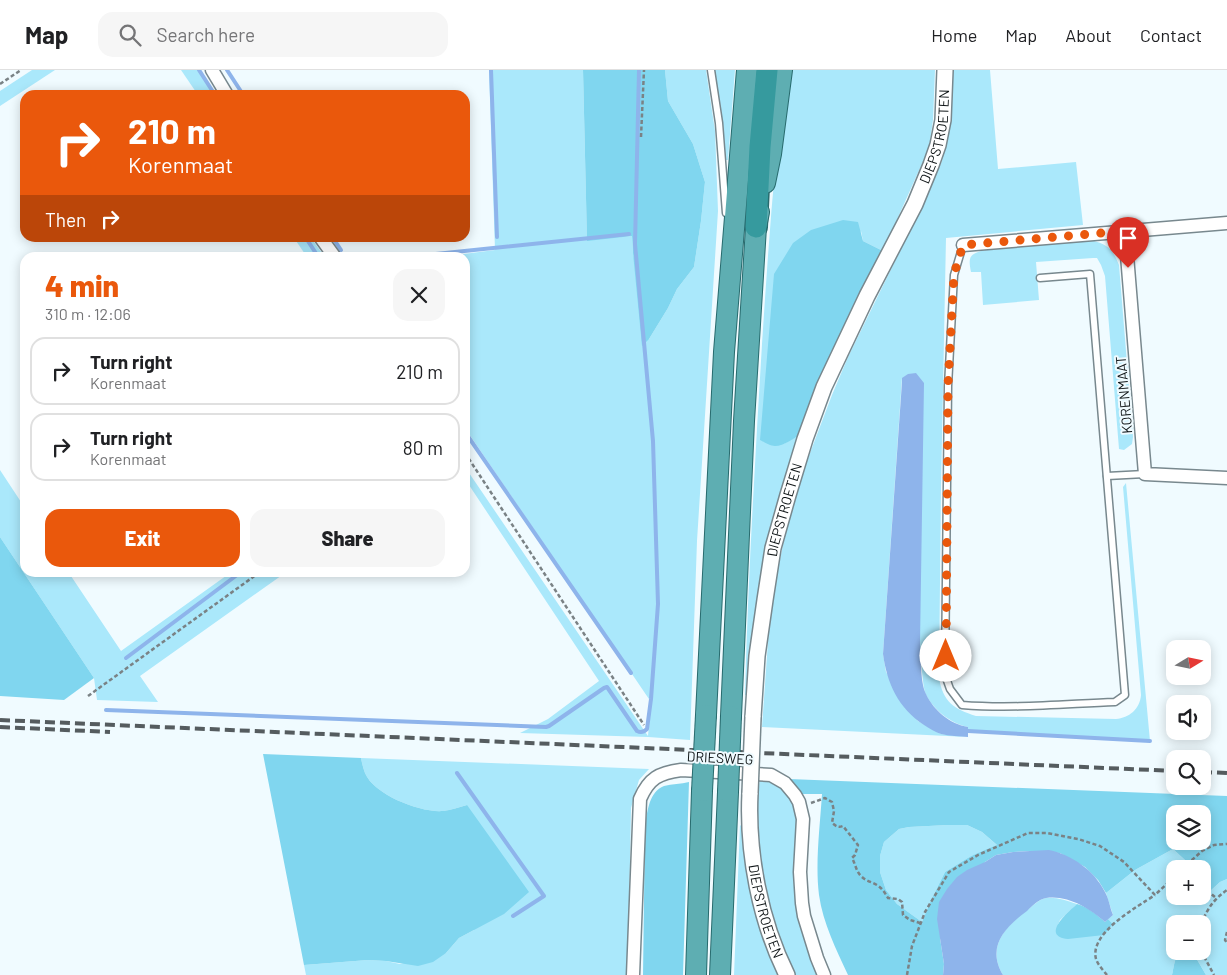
<!DOCTYPE html>
<html lang="en">
<head>
<meta charset="utf-8">
<style>
	body { margin:0; font-family:Barlow,sans-serif; background:#f6f6f6; color:#202124; height:100vh; display:flex; flex-direction:column; font-size:19px; white-space:nowrap }
	* { box-sizing:border-box; margin:0 }
	p { font-size:16px; color:#757577 }
	.icon { flex:none; width:28px; height:28px; fill:none; stroke:currentColor; stroke-width:2; stroke-linecap:round; stroke-linejoin:round }
	.map { position:relative; flex:1; overflow:hidden }
	.panel { position:absolute; left:20px; top:182px; width:450px; height:325px; display:flex; flex-direction:column; background:#fff; border-radius:15px; box-shadow:0 2px 12px #0003 }
	.panel>* { flex:none }
	.hud { position:absolute; left:20px; top:20px; width:450px; height:152px; border-radius:15px; box-shadow:0 2px 12px #0003; background:#ea580c; color:#fff; overflow:hidden }
	.needle { width:32px; rotate:80deg }
	.controls { position:absolute; left:1166px; top:570px; display:grid; gap:10px }
	.controls a { display:grid; place-items:center; width:45px; height:45px; border-radius:10px; background:#fff; box-shadow:0 2px 12px #0003; font-size:25px }
	.pin { position:absolute; display:grid; place-items:center; width:42px; height:42px; color:#fff; margin:-51px -21px; border-radius:50% 50% 50% 0; rotate:-45deg; box-shadow:0 0 5px #0007 }
	.pin .icon { rotate:45deg }
	.me { position:absolute; width:55px; margin:-28px; rotate:0deg; stroke-linejoin:round; filter:drop-shadow(0 0 4px #0008) }
	.turn { display:flex; align-items:center; gap:18px; height:105px; padding:0 25px; font-size:22px }
	.turn .icon { width:65px; height:65px; stroke-width:2.5 }
	.turn b { display:block; font-size:35px; line-height:42px }
	.then { display:flex; align-items:center; height:48px; padding:0 25px; background:#0003; gap:10px; font-size:19px }
	.round { display:grid; place-items:center; flex:none; width:52px; height:52px; border-radius:15px; background:#f6f6f6 }
	.head { display:flex; align-items:center; justify-content:space-between; height:85px; padding:0 25px }
	h1 { font-size:30px; font-weight:800; line-height:38px; color:#ea580c }
	.primary-button { display:flex; gap:10px; margin-top:auto; padding:10px 25px }
	.primary-button a { flex:1; height:58px; border-radius:15px; background:#ea580c; color:#fff; font-size:20px; font-weight:800; line-height:58px; text-align:center }
	.primary-button a+a { background:#f6f6f6; color:#202124 }
	ul { padding:0; list-style:none }
	li { display:flex; align-items:center; gap:15px; height:68px; margin:0 10px 8px; padding:0 15px; border:2px solid #e0e0e0; border-radius:15px }
	li div { flex:1 }
	li b { display:block; font-size:19px }
	li em { font-style:normal }
	header { display:flex; align-items:center; gap:30px; box-sizing:border-box; height:70px; padding:0 25px; background:#fff; border-bottom:1px solid #e0e0e0 }
	header strong { font-size:24px }
	nav { display:flex; gap:28px; margin-inline-start:auto; font-size:18px }
	.search { width:350px; height:45px; background:#f6f6f6; display:flex; align-items:center; gap:12px; box-sizing:border-box; padding:0 18px; border-radius:15px; color:#757577; font-size:19px }
	.map>svg:first-child { display:block }
	.green { fill:#aae8fb }
	.forest { fill:#80d6ef; fill-rule:evenodd }
	.water { fill:#8eb4eb }
	.lines { fill:none; stroke-linecap:round; stroke-linejoin:round }
	.stream { stroke:#8eb4eb; stroke-width:4 }
	.service-casing { stroke:#78888e; stroke-width:9 }
	.minor-casing { stroke:#78888e; stroke-width:15 }
	.tertiary-casing { stroke:#78888e; stroke-width:18 }
	.trunk-casing { stroke:#286b6e; stroke-width:22 }
	.motorway-casing { stroke:#286b6e; stroke-width:24 }
	.path { stroke:#7a8285; stroke-width:2.5; stroke-dasharray:4 2.5; stroke-linecap:butt }
	.service { stroke:#fff; stroke-width:6 }
	.minor { stroke:#fff; stroke-width:12 }
	.tertiary { stroke:#fff; stroke-width:15 }
	.trunk { stroke:#5eaeb2; stroke-width:20 }
	.motorway { stroke:#369a9e; stroke-width:21 }
	.rail { stroke:#555c5f; stroke-width:4; stroke-dasharray:10 5; stroke-linecap:butt }
	.tertiary-bridge-casing { stroke:#78888e; stroke-width:18; stroke-linecap:butt }
	.trunk-bridge-casing { stroke:#286b6e; stroke-width:22; stroke-linecap:butt }
	.tertiary-bridge { stroke:#fff; stroke-width:15 }
	.trunk-bridge { stroke:#5eaeb2; stroke-width:20 }
	.route { stroke:#ea580c; stroke-width:9; stroke-dasharray:0 16.2 }
	.labels { text-anchor:middle; stroke-width:4; stroke-linejoin:round; paint-order:stroke }
	.street-label { font-size:14px; fill:#0d1315; stroke:#f0fbff }
</style>
</head>
<body>
<header>
<strong>Map</strong>
<div class="search"><svg class="icon" aria-label="search" viewBox="0 0 24 24"><circle cx="10" cy="10" r="6"/><path d="M15 15l6 6"/></svg>Search here</div>
<nav><a>Home</a><a>Map</a><a>About</a><a>Contact</a></nav>
</header>
<div class="map">
<svg width="1227" height="905" viewBox="0 0 1227 905">
	<rect width="100%" height="100%" fill="#f0fbff"/>
	<g class="green">
		<polygon points="32,0 55,0 0,36 0,21"/>
		<polygon points="181,0 200,0 216,25 198,25"/>
		<polygon points="489,0 583,0 587,170 632,166 633,183 649,269 668,238 677,219 694,197 701,151 705,112 693,74 668,31 665,0 706,0 715,61 718,141 697,471 690,670 648,667 520,663 548,649 599,611 465,409 465,397 648,666 651,632 465,358 465,188 432,188 495,180"/>
		<polygon points="714,0 735,0 728,90 725,90 723,54"/>
		<path d="M786 0H935L933 50 929 78 883 181 863 171 861 161 783 374 802 364C791 394 778 424 772 455 760 511 753 568 748 625H745C748 508 755 391 762 274 768 183 774 91 786 0Z"/>
		<path d="M953 0H990L998 99 1076 92 1083 155 946 168 941 418 939 608C943 632 954 639 976 646L1116 649C1129 648 1140 639 1141 625L1123 417 1126 413 1150 671 968 661V657C951 654 931 638 925 622 923 616 923 608 922 602L902 308 883 584 886 602 918 651 941 664 968 667 762 657 769 557 773 521 789 448 802 404 832 325 848 287 923 134 942 91 951 48Z"/>
		<polygon points="294,168 311,168 325,187 307,187"/>
		<path d="M1091 170C1108 175 1112 178 1119 195L1133 367 1132 374 1124 380 1119 379 1105 206 1101 195 1097 188H1093L1036 192 1039 230 983 235 981 202H971C968 187 969 184 985 180Z"/>
		<polygon points="0,400 25,438 25,502 69,503 121,581 230,503 285,503 140,606 158,632 97,630 94,608 0,467"/>
		<path d="M361 688 649 699 639 710 631 738 628 905H306L304 895 368 890 386 891 400 894 446 883 459 868 474 860 467 735C459 737 451 740 443 741 421 743 374 725 365 703 363 698 362 693 361 688Z"/>
		<polygon points="760,708 778,713 795,734 798,751 794,809 818,905 795,905 778,867 773,851 759,780 757,760 757,732"/>
		<path d="M740 755 742 757C747 810 755 856 778 905H734Z"/>
		<polygon points="948,755 967,755 982,762 998,776 971,786 945,802 932,828 922,852 897,834 886,820 880,802 880,786 884,772 899,759 909,757"/>
		<path d="M1173 779 1185 790 1190 799H1175V826H1202L1203 816 1208 823 1220 812 1227 809V905H1206L1192 881H1202V854H1175V881H1181C1174 887 1174 897 1172 905H1003C986 877 1005 857 1027 840 1033 836 1039 829 1046 828 1057 827 1067 831 1077 834L1060 850 1058 855 1104 865 1113 854 1108 849 1113 845 1106 823 1135 800Z"/>
	</g>
	<g class="forest">
		<polygon points="583,0 665,0 668,31 693,74 705,112 701,151 694,197 677,219 668,238 649,269 642,276 633,183 632,166 587,171"/>
		<path d="M843 150 858 152 863 171 883 181 802 364C794 368 784 376 775 376 770 376 764 372 760 370L774 204 793 173 811 160Z"/>
		<polygon points="0,467 94,608 64,630 0,626"/>
		<path d="M263 684 361 688C362 693 363 698 365 703 374 725 421 743 443 741 451 740 459 737 467 735L529 822 504 844 459 868 446 883 433 892 418 896 386 891 368 890 304 895Z"/>
		<path d="M789 709 1227 726V809L1220 812 1208 823 1203 816 1202 799H1190L1185 790 1173 779 1135 800 1106 823 1098 810 1085 797 1060 783 1030 781 1013 782 996 785 985 792 940 868 944 894 943 905H848C836 879 823 853 819 825 815 793 820 756 822 724H800L793 712ZM1175 744H1202V771H1175ZM948 755H967L982 762 997 775 971 786 945 802 932 828 922 852 897 834 886 820 880 802V786L884 772 899 759 909 757Z"/>
		<path d="M689 712 683 905H643L645 754C648 740 649 722 664 716 672 714 681 714 689 712Z"/>
		<path d="M1077 834C1088 837 1096 844 1105 852L1108 849 1113 854 1104 865 1068 869C1040 866 1068 842 1077 834Z"/>
		<path d="M1181 881H1192L1206 905H1172C1174 897 1174 887 1181 881Z"/>
	</g>
	<g class="water">
		<path d="M916 303 924 313 920 574C921 588 920 612 926 624 934 641 950 654 968 657V667C959 666 949 666 941 664 935 662 929 658 924 655 898 638 887 613 883 584L902 312V308L908 304Z"/>
		<path d="M1049 780C1072 785 1094 800 1105 822 1109 829 1110 838 1113 845L1105 852C1089 838 1068 825 1046 828 1039 829 1032 836 1027 841 1005 857 986 877 1003 905H943L944 894 937 849 939 832 947 819 957 807 967 800 985 792 996 785 1013 782Z"/>
	</g>
	<g class="lines">
		<g class="stream">
			<polyline points="199,0 215,25"/>
			<polyline points="227,0 242,23"/>
			<polyline points="491,0 497,167"/>
			<polyline points="306,168 319,188"/>
			<polyline points="333,168 341,180"/>
			<polyline points="397,188 629,164"/>
			<polyline points="465,362 631,603"/>
			<polyline points="126,588 241,502"/>
			<path d="M106 640 546 657 549 656 604 618 607 617 637 661C641 663 644 662 647 659L651 629 658 534 653 371 635 174 639 0"/>
			<polyline points="968,661 1150,671"/>
			<polyline points="457,703 544,826 513,846"/>
		</g>
		<defs>
			<g id="service">
				<polyline points="711,0 719,53 726,143"/>
				<path d="M963 175 954 205 948 316 945 605 950 619 962 635C1012 639 1064 634 1115 632L1125 625 1090 204 1040 208"/>
				<polyline points="1107,406 1145,404"/>
			</g>
			<g id="minor">
				<polyline points="212,0 227,25"/>
				<polyline points="1125,161 1145,404 1227,408"/>
				<polyline points="321,168 334,186"/>
				<polyline points="963,175 1227,153"/>
				<path d="M633 905 640 729C649 708 659 703 681 700L771 705 785 713 795 725 799 732 803 749 800 802 802 833 804 846 817 888 824 905"/>
			</g>
			<g id="tertiary">
				<path id="s1" d="M753 647 757 586 765 530 773 478 788 425 805 369 824 317 867 226 915 134 931 95 938 75 943 50 945 0"/>
				<path id="s2" d="M750 723C747 783 760 851 787 905"/>
			</g>
			<g id="trunk">
				<polyline points="765,113 771,84 782,0"/>
				<polyline points="706,645 724,282 747,0"/>
				<polyline points="731,646 744,351 756,157 759,142"/>
				<polyline points="696,905 702,721"/>
				<polyline points="720,905 728,722"/>
			</g>
			<polyline id="motorway" points="756,157 760,77 767,0"/>
		</defs>
		<use href="#service" class="service-casing"/>
		<use href="#minor" class="minor-casing"/>
		<use href="#tertiary" class="tertiary-casing"/>
		<use href="#trunk" class="trunk-casing"/>
		<use href="#motorway" class="motorway-casing"/>
		<g class="path">
			<polyline points="0,14 21,0"/>
			<polyline points="641,67 644,0"/>
			<polyline points="465,383 644,655"/>
			<polyline points="88,626 260,502"/>
			<path d="M811 733 825 728 832 732 834 741 832 753C836 756 838 758 843 756L858 775 855 785 852 788C856 795 856 802 862 807 866 811 872 812 877 815 882 818 885 823 888 828L898 829 902 832 903 845 910 850 920 853"/>
			<polyline points="1182,799 1202,781 1214,775 1227,774"/>
			<polyline points="1202,816 1216,828"/>
			<path d="M1201 854C1208 838 1213 830 1227 820"/>
			<polyline points="1227,862 1225,870 1227,873"/>
			<polyline points="1201,881 1214,905"/>
			<polyline points="907,905 912,876 925,842 949,802 978,785 1028,763 1047,763 1078,769 1100,776 1124,792 1155,825 1175,806"/>
			<path d="M1107 905C1103 900 1098 895 1096 889 1089 863 1137 837 1155 825"/>
		</g>
		<use href="#service" class="service"/>
		<use href="#minor" class="minor"/>
		<use href="#tertiary" class="tertiary"/>
		<use href="#trunk" class="trunk"/>
		<use href="#motorway" class="motorway"/>
		<g class="rail">
			<polyline points="0,650 1175,701"/>
			<polyline points="0,657 110,662"/>
			<polyline points="1202,702 1227,703"/>
		</g>
		<defs>
			<polyline id="tertiary-bridge" points="750,723 753,647"/>
			<g id="trunk-bridge">
				<polyline points="702,721 706,645"/>
				<polyline points="728,722 731,646"/>
			</g>
		</defs>
		<use href="#tertiary-bridge" class="tertiary-bridge-casing"/>
		<use href="#trunk-bridge" class="trunk-bridge-casing"/>
		<use href="#tertiary-bridge" class="tertiary-bridge"/>
		<use href="#trunk-bridge" class="trunk-bridge"/>
	</g>
	<g class="lines">
		<polyline class="route" points="946,586 948,316 954,204 963,175 1125,161 1128,198"/>
	</g>
	<g class="labels">
		<g class="street-label">
			<text dy="5" stroke="none"><textPath href="#s1" startOffset="615">DIEPSTROETEN</textPath></text>
			<text transform="translate(1124 325) rotate(-95)" y="5">KORENMAAT</text>
			<text dy="5" stroke="none"><textPath href="#s1" startOffset="210">DIEPSTROETEN</textPath></text>
			<text transform="translate(720 688) rotate(3)" y="5">DRIESWEG</text>
			<text dy="5" stroke="none"><textPath href="#s2" startOffset="120">DIEPSTROETEN</textPath></text>
		</g>
	</g>
</svg>
<div class="controls">
<a><svg class="needle" viewBox="-14 -14 28 28"><path d="M0-13l5 13h-10z" fill="#e53935"/><path d="M0 13l5-13h-10z" fill="#757577"/></svg></a>
<a><svg class="icon" aria-label="sound" viewBox="0 0 24 24"><path d="M4 9h4l5-4v14l-5-4H4zM17 9q2 3 0 6"/></svg></a>
<a><svg class="icon" aria-label="search" viewBox="0 0 24 24"><circle cx="10" cy="10" r="6"/><path d="M15 15l6 6"/></svg></a>
<a><svg class="icon" aria-label="layers" viewBox="0 0 24 24"><path d="M12 4l9 5-9 5-9-5zM3 14l9 5 9-5"/></svg></a>
<a>+</a>
<a>−</a>
</div>
<div class="pin" style="left:1128px;top:198px;background:#d93025"><svg class="icon" aria-label="arrive" viewBox="0 0 24 24"><path d="M6 21V4h12l-3 4 3 4H6"/></svg></div>
<svg class="me" style="left:946px;top:586px" viewBox="-20 -20 40 40"><circle r="19" fill="#fff"/><path d="M0-13L10 11 0 6-10 11z" fill="#ea580c"/></svg>
<div class="hud">
<div class="turn"><svg class="icon" aria-label="right" viewBox="0 0 24 24"><path d="M7 20v-9h11M14 6l5 5-5 5"/></svg><div><b>210 m</b>Korenmaat</div></div>
<div class="then">Then<svg class="icon" aria-label="right" viewBox="0 0 24 24"><path d="M7 20v-9h11M14 6l5 5-5 5"/></svg></div>
</div>
<section class="panel">
<div class="head"><div><h1>4 min</h1><p>310 m · 12:06</p></div><a class="round"><svg class="icon" aria-label="close" viewBox="0 0 24 24"><path d="M6 6l12 12M18 6L6 18"/></svg></a></div>
<ul>
<li><svg class="icon" aria-label="right" viewBox="0 0 24 24"><path d="M7 20v-9h11M14 6l5 5-5 5"/></svg><div><b>Turn right</b><p>Korenmaat</p></div><em>210 m</em></li>
<li><svg class="icon" aria-label="right" viewBox="0 0 24 24"><path d="M7 20v-9h11M14 6l5 5-5 5"/></svg><div><b>Turn right</b><p>Korenmaat</p></div><em>80 m</em></li>
</ul>
<div class="primary-button"><a>Exit</a><a>Share</a></div>
</section>
</div>
</body>
</html>
